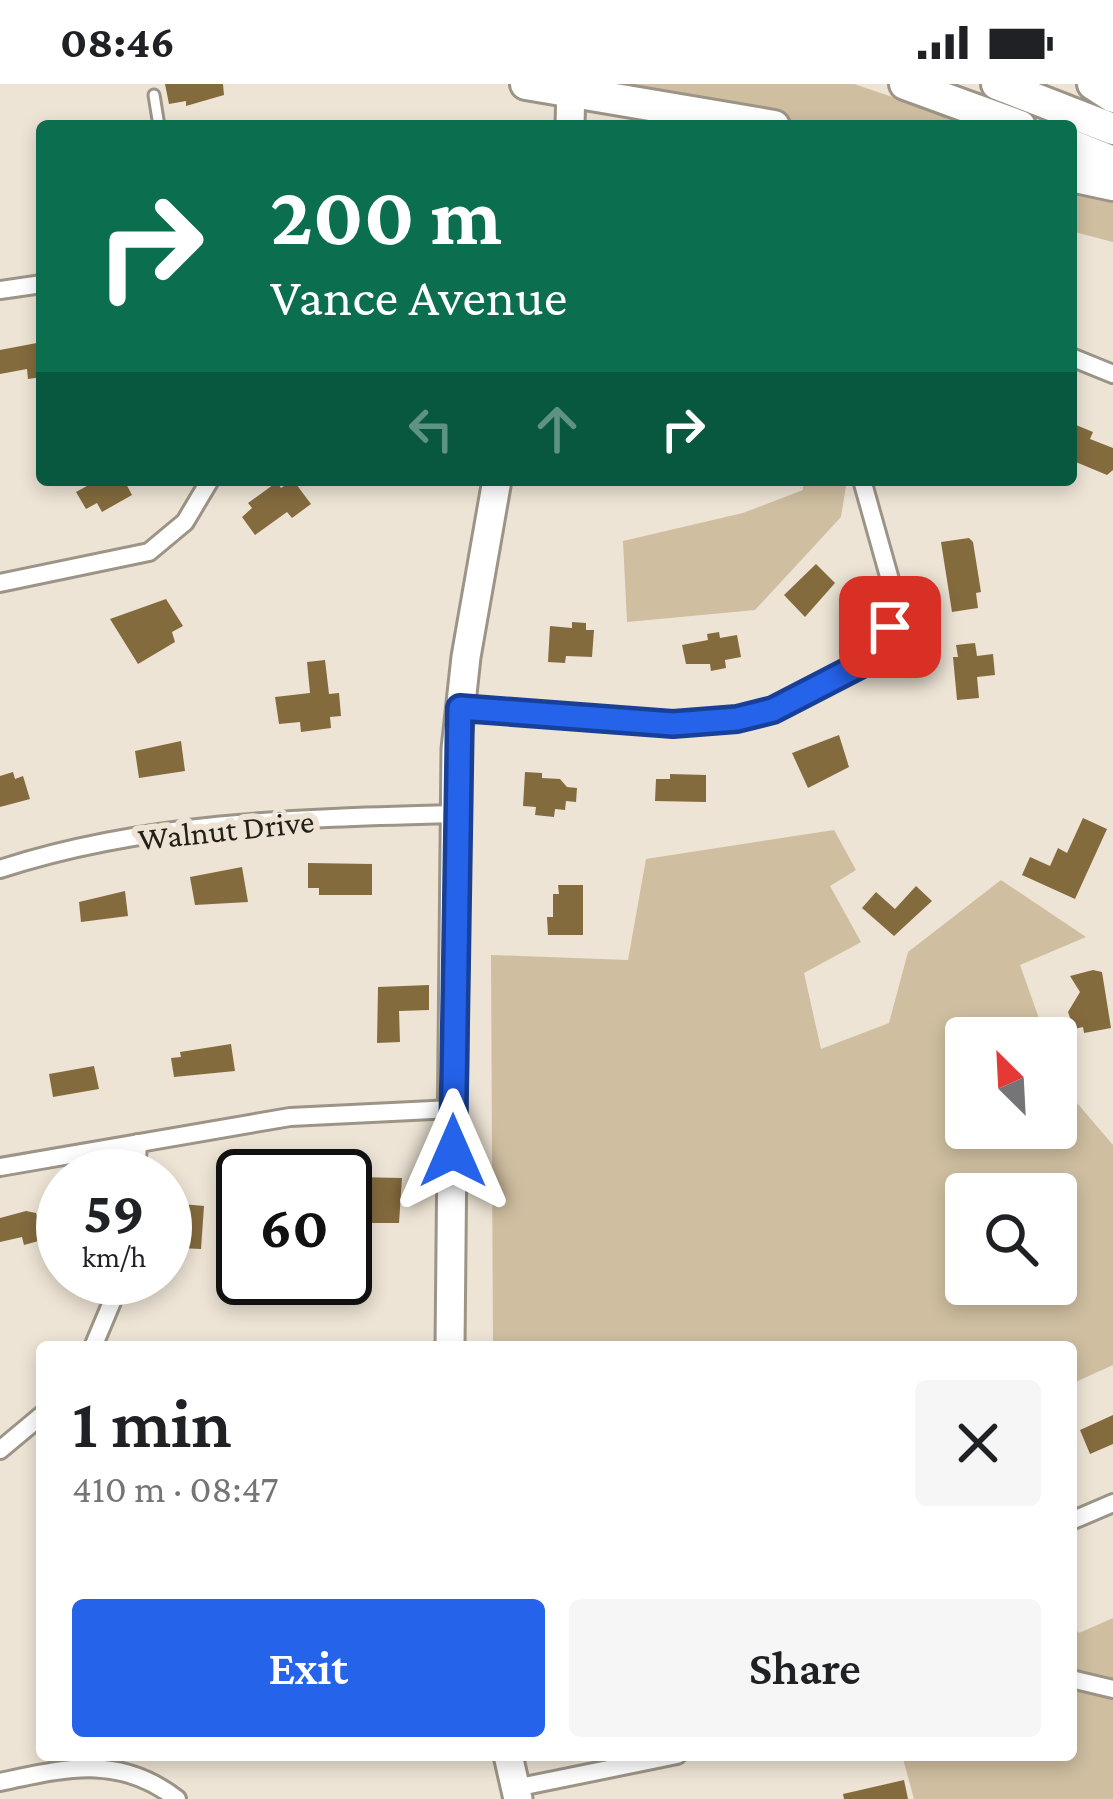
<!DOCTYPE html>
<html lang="en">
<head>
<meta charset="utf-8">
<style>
	body { margin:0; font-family:"Crimson Pro",serif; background:#f6f6f6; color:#202124; height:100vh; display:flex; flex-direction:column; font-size:45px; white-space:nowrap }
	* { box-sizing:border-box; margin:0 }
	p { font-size:39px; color:#757577 }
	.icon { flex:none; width:66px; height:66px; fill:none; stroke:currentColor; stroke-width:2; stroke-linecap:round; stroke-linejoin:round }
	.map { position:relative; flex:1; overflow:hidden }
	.drawer { position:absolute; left:36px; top:1257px; width:1041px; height:420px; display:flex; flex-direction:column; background:#fff; border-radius:12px; box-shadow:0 6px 18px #0003 }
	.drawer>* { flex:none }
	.guide { position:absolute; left:36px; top:36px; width:1041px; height:366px; border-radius:12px; box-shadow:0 6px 18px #0003; background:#0b6e4f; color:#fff; overflow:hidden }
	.needle { width:78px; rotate:336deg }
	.controls { position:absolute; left:945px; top:933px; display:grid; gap:24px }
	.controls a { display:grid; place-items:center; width:132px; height:132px; border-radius:12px; background:#fff; box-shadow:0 6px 18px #0003; font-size:60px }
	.speed { position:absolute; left:36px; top:1065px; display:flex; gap:24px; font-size:60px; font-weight:700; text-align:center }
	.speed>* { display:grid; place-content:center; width:156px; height:156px; border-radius:50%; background:#fff; box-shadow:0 6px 18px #0003; line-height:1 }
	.speed small { font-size:30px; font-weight:400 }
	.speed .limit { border:6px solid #111; border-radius:18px; background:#fff; color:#111 }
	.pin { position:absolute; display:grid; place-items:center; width:102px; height:102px; color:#fff; margin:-51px; border-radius:24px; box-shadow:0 6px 18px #0006 }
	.me { position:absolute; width:132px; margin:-66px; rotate:0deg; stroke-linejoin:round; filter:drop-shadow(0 0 9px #0008) }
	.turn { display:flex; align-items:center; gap:42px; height:252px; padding:0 36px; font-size:54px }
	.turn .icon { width:156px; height:156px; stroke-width:2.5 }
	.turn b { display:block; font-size:84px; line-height:102px }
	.lanes { display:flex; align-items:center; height:114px; padding:0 36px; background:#0003; justify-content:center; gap:60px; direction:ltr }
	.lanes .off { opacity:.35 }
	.round { display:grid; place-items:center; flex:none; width:126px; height:126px; border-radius:12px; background:#f6f6f6 }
	.summary { display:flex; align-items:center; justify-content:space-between; height:204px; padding:0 36px }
	h1 { font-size:72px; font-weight:600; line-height:90px }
	.action { display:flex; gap:24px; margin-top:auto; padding:24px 36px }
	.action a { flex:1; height:138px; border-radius:12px; background:#2563eb; color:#fff; font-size:48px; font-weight:600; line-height:138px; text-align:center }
	.action a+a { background:#f6f6f6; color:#202124 }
	.status { display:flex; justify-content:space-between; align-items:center; height:84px; padding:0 60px; background:#fff; direction:ltr }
	.status svg { height:33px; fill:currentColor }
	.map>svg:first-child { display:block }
	.green { fill:#cfbea0; fill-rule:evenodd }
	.building { fill:#846b3e }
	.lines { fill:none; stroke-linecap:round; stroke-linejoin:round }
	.lane-casing { stroke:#9c9486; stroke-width:15 }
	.street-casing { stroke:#9c9486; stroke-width:22 }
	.primary-casing { stroke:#9c9486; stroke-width:33 }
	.highway-casing { stroke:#9c9486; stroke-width:36 }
	.lane { stroke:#fff; stroke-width:9 }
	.street { stroke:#fff; stroke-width:16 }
	.primary { stroke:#fff; stroke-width:27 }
	.highway { stroke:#fff; stroke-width:30 }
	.route-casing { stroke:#184099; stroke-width:30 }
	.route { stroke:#2563eb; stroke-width:21 }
	.labels { text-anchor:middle; stroke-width:12; stroke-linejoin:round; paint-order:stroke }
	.street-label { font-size:33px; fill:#23201a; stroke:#ede4d5 }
</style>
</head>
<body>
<div class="status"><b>08:46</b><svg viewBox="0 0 49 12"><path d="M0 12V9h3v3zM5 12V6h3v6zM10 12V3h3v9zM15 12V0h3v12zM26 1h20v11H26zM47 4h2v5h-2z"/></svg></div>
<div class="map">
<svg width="1113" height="1715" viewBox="0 0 1113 1715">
	<rect width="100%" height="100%" fill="#ede4d5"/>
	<g class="green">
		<polygon points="609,0 854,0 978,42 811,42"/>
		<polygon points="1071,80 1113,98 1113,158 1071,147"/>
		<polygon points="803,396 847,396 841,433 755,526 627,538 623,457 743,429 803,406"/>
		<path d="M834 746 856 786 830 802 861 858 804 889 821 965 889 939 908 868 1001 796 1086 853 1020 881 1046 954H966V1044H1056V979L1071 1012 1113 1061V1281L1071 1300V1263H493L491 871 628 876 646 775ZM1056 1110V1200H966V1110Z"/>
		<polygon points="1113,1534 1113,1715 914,1715 902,1671 1071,1671 1071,1538 1079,1549"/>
	</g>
	<g class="building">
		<polygon points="165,0 223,0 224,11 186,22 186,17 169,20"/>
		<polygon points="42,258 42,293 28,295 27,285 0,290 0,266"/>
		<polygon points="1076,341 1093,348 1090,355 1113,364 1113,386 1107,391 1071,376"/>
		<polygon points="98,396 124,396 132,411 102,428 97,419 86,425 76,408"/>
		<polygon points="293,396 311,420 292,434 287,428 255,451 242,433 252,424 248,419 277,398 281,404"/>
		<polygon points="969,454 973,458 981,508 976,509 978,524 952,528 941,458"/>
		<polygon points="816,480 835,499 805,533 784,511"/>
		<polygon points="166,515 183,542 172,548 175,558 138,580 110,535"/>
		<polygon points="572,538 586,539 586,546 594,546 592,573 566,572 565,579 548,578 550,542 572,544"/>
		<polygon points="719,548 720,554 737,551 741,573 725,576 726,584 711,587 710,580 686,580 682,561 708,556 707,550"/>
		<polygon points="975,559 977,572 993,570 995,591 977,593 979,614 957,616 953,573 958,573 956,561"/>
		<polygon points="325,576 329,610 339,609 341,632 330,633 331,644 301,648 300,638 279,640 275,613 310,609 307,578"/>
		<polygon points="839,651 849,683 808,704 792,669"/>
		<polygon points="181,657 185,687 139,694 135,667"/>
		<polygon points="13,688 15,695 23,692 30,715 0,723 0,692"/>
		<polygon points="525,688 542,689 542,694 560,695 567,703 577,704 576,718 566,717 565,726 555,725 554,733 535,731 536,723 523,722"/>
		<polygon points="670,690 706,691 706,718 655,717 656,695 670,695"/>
		<polygon points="1083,734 1107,745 1075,815 1022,791 1030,773 1050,782 1058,764 1067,769"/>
		<polygon points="308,779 372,780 372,811 319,811 319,804 308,804"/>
		<polygon points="242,783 248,818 195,821 190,793"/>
		<polygon points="558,801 583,801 583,851 548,851 547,833 553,833 553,810 559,810"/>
		<polygon points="916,802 932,817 894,852 862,824 876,808 895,825"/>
		<polygon points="125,807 128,832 81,838 79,818"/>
		<polygon points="1093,886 1102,888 1111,944 1084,949 1083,943 1074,945 1068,928 1080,908 1070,892"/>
		<polygon points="429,901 429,926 399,927 400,958 377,959 378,903"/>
		<polygon points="231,960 235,987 174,993 171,974 181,973 180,968"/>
		<polygon points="94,982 99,1005 53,1013 49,990"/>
		<polygon points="357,1093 402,1094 399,1139 371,1139 371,1131 345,1132 345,1100 357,1100"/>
		<polygon points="182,1120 204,1122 201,1165 179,1164"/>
		<polygon points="26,1127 36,1129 42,1156 24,1161 22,1153 0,1158 0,1134"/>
		<polygon points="1113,1331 1113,1360 1090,1370 1080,1346"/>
		<polygon points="904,1696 908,1715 844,1715 843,1710"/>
	</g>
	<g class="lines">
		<defs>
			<polyline id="lane" points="154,11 159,42"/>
			<g id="street">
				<polyline points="0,206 42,200"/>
				<polyline points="1071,273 1113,290"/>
				<polyline points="0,499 149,468 185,438 210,396"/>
				<path d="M460 624C554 631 679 657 770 627 790 620 809 607 827 598 867 577 894 559 894 510L862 396"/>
				<path d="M0 785C147 737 303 734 456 730"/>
				<polyline points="0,1083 290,1033 453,1025"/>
				<polyline points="136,1092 138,1059"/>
				<polyline points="93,1263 122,1194"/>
				<polyline points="0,1366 42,1331"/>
				<polyline points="1071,1437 1113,1419"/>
				<polyline points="1071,1595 1113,1605"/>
				<path d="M0 1698C66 1684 119 1670 177 1715"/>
				<polyline points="515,1704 677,1671"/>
			</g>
			<g id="primary">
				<polyline points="570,42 571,0"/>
				<polyline points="450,1263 456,665 466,573 497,396"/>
				<polyline points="508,1671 518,1715"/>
			</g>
			<g id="highway">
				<polyline points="526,0 774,42"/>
				<polyline points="905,0 1020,42"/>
				<polyline points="997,0 1113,45"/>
				<polyline points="1093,0 1113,13"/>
				<polyline points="1071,61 1113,78"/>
				<polyline points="1071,92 1113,101"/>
			</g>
		</defs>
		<use href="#lane" class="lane-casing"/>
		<use href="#street" class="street-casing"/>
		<use href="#primary" class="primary-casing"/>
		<use href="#highway" class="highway-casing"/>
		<use href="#lane" class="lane"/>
		<use href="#street" class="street"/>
		<use href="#primary" class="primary"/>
		<use href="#highway" class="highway"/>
	</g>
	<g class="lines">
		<defs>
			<polyline id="route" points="453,1067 460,624 673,640 737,635 773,626 862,580 890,543"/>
		</defs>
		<use href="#route" class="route-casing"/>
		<use href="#route" class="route"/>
	</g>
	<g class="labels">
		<g class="street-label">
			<text transform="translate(226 745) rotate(-6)" y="12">Walnut Drive</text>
		</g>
	</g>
</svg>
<div class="controls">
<a><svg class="needle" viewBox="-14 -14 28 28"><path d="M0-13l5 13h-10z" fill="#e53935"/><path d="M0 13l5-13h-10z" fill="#757577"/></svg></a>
<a><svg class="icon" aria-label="search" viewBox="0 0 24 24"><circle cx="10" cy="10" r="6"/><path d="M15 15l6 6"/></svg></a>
</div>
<div class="speed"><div>59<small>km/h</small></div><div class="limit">60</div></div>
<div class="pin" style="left:890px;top:543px;background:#d93025"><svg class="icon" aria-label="arrive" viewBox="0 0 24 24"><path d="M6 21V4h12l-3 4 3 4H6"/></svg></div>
<svg class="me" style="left:453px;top:1067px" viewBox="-20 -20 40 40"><path d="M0-17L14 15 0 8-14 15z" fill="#2563eb" stroke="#fff" stroke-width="4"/></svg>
<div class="guide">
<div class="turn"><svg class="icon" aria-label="right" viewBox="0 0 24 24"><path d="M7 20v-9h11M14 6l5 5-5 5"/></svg><div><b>200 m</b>Vance Avenue</div></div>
<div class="lanes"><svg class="icon off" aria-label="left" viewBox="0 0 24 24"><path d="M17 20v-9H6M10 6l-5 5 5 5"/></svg><svg class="icon off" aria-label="ahead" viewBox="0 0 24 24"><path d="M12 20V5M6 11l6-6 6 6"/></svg><svg class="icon" aria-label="right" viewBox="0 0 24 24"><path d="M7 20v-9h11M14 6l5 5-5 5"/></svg></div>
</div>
<section class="drawer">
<div class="summary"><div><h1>1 min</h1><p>410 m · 08:47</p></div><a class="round"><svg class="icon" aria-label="close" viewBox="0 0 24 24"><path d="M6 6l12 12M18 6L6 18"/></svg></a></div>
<div class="action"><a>Exit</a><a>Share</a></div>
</section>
</div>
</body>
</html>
